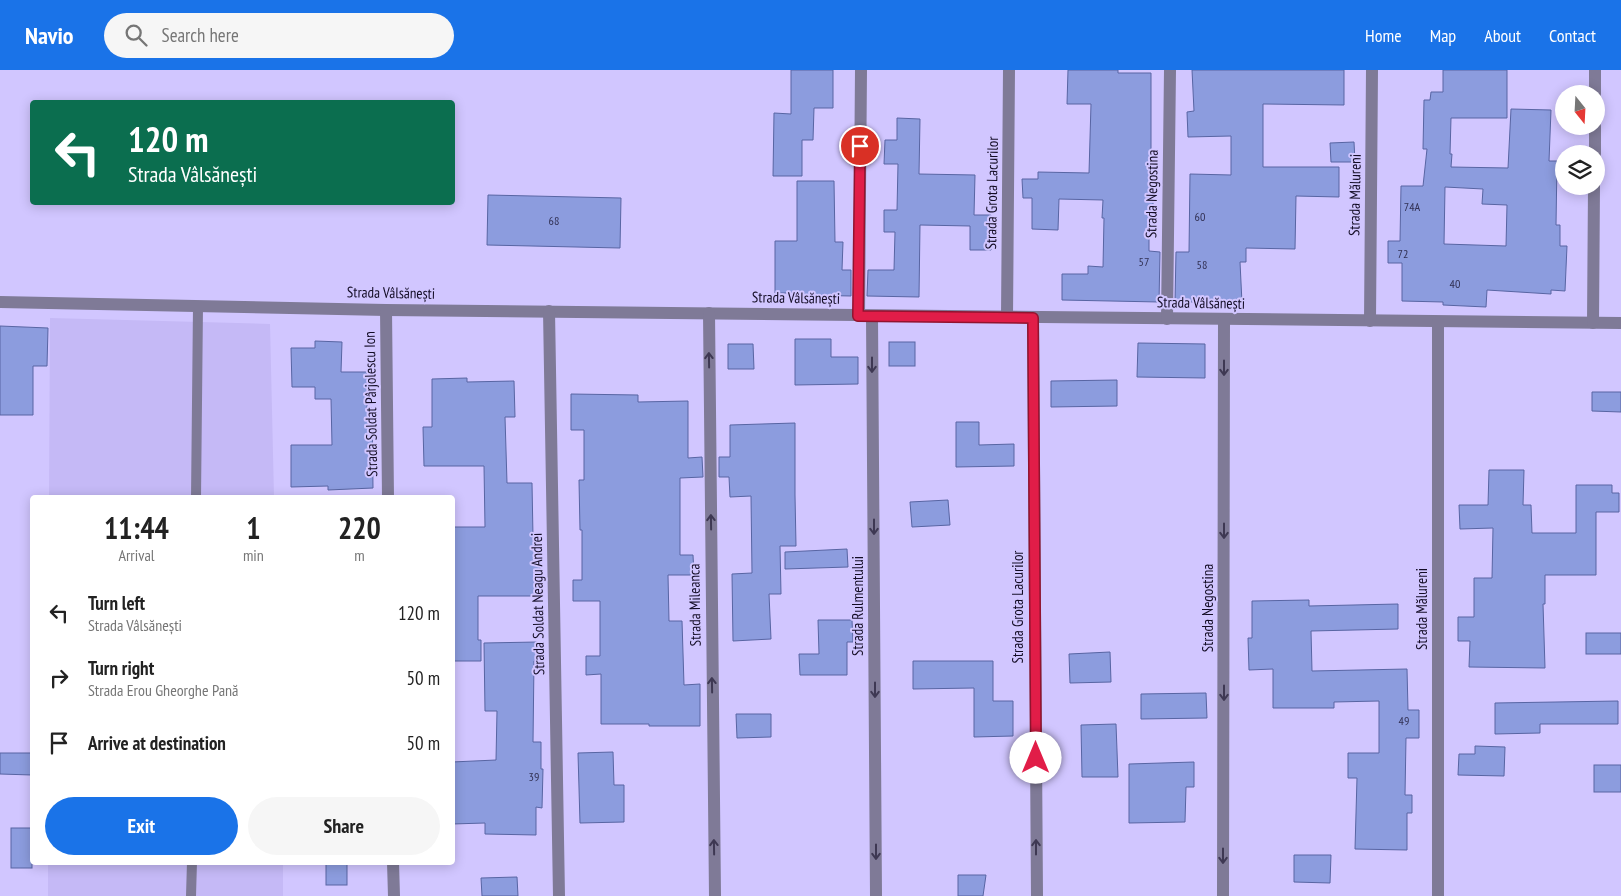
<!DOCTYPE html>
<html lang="en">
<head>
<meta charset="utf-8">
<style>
	body { margin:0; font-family:"PT Sans Narrow",sans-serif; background:#f6f6f6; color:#222; height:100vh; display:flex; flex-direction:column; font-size:19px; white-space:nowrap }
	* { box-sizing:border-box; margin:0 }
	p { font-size:16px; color:#767676 }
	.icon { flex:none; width:28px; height:28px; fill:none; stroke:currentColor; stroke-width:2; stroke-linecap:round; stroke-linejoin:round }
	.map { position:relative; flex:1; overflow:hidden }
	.side { position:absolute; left:30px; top:425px; width:425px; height:370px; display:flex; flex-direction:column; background:#fff; border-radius:5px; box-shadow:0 2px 12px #0003 }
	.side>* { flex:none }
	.guide { position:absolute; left:30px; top:30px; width:425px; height:105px; border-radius:5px; box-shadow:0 2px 12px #0003; background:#0b6e4f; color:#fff; overflow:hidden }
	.needle { width:32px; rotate:162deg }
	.fabs { position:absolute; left:1555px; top:15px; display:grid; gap:10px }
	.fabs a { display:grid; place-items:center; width:50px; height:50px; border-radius:50%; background:#fff; box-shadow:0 2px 12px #0003; font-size:25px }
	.pin { position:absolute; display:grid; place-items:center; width:42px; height:42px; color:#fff; margin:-21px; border:2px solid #fff; border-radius:50%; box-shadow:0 1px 5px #0007 }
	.me { position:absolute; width:55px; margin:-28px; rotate:0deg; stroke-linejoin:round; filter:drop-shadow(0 0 4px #0008) }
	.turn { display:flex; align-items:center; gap:18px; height:105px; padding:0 15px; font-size:22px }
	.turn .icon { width:65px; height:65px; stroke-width:2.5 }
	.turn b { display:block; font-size:35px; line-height:42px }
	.eta { display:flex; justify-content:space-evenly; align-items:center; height:85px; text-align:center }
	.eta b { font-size:30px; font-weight:800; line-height:35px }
	.cta { display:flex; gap:10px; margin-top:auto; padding:10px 15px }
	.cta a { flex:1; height:58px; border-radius:30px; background:#1a73e8; color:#fff; font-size:20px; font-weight:800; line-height:58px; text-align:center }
	.cta a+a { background:#f6f6f6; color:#222 }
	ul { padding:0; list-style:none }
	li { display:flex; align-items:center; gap:15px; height:65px; padding:0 15px }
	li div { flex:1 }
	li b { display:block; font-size:19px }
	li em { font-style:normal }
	header { display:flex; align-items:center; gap:30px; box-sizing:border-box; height:70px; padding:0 25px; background:#1a73e8; color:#fff }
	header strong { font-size:24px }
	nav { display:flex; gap:28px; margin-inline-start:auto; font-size:18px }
	.search { width:350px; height:45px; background:#f6f6f6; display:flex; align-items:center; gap:12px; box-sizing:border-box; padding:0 18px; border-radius:28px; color:#767676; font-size:19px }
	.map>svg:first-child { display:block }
	.built { fill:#c5b9f6 }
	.building { fill:#8c9cde; stroke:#5865a3; fill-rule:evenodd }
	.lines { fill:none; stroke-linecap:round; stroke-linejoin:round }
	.lane { stroke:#7f7a97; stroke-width:10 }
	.street { stroke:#7f7a97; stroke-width:12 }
	.oneway { stroke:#3e3853 }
	.route-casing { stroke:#92132f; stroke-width:12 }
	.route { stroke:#e11d48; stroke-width:9 }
	.labels { text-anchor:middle; stroke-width:4; stroke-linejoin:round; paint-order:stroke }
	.number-label { font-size:12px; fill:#313053 }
	.street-label { font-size:15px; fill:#130c25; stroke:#d1c6ff }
</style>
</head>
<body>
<header>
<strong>Navio</strong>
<div class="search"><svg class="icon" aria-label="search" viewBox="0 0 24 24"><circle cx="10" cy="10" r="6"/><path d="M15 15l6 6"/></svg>Search here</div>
<nav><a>Home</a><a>Map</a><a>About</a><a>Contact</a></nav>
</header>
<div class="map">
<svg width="1621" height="826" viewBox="0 0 1621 826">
	<rect width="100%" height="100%" fill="#d1c6ff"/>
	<g class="built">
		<polygon points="50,248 270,254 274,427 49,428"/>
		<rect x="48" y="793" width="235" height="33"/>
	</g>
	<g class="building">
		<polygon points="791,0 833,0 833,38 814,38 813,70 802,70 802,106 773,106 774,43 791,44"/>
		<polygon points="1068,0 1118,0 1118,3 1151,3 1151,102 1153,102 1153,143 1149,143 1149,181 1160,182 1159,232 1062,230 1062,204 1088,204 1088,196 1103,197 1104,148 1102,148 1103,130 1059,129 1058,160 1032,159 1032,128 1023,128 1022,109 1038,109 1038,102 1089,103 1091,34 1067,34"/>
		<polygon points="1192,0 1344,0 1344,35 1263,34 1263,97 1339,97 1339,127 1296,126 1295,179 1246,178 1246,192 1240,192 1242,233 1223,234 1223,232 1175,232 1176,182 1189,182 1190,104 1231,105 1231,66 1188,67 1187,42 1194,41"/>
		<path d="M1443 0H1507V48H1451L1450 84H1452L1451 97 1508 98 1511 39 1551 40 1549 91H1557L1556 155H1560V176H1567L1565 221 1551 220V224L1487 220 1486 237 1443 235V232L1402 231V193H1388V171H1400L1401 116H1423L1427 79H1423L1424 30H1430L1431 22H1443ZM1445 117 1483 119 1482 134 1507 135 1506 176 1444 174Z"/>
		<polygon points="897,48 920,49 919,104 975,105 974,145 991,145 991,180 970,180 970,156 920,155 919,227 867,226 868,200 894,200 895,162 884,162 884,140 897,140 898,94 884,94 885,70 897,70"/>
		<polygon points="1354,72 1355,92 1331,92 1330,73"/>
		<polygon points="797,111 834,111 835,172 843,172 842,200 851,200 851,226 801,225 801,223 775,223 775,171 797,171"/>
		<polygon points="488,125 621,128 620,178 487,175"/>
		<polygon points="0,256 48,258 47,296 33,296 33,345 0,345"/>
		<polygon points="795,269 831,269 831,287 858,287 858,314 795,315"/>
		<polygon points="315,271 342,272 341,302 367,302 367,338 372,338 373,418 328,420 328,416 291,417 291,375 332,375 331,329 315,329 315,317 292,317 291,278 315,278"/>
		<rect x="889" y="272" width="26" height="24"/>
		<polygon points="1138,273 1205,274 1205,308 1137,307"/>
		<polygon points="728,274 753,274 754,299 728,299"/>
		<polygon points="467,308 467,312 514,311 515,347 505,347 507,413 532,413 533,467 537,467 537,491 540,491 540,526 478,526 478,570 481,570 481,591 452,591 452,457 485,457 484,396 424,396 423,357 432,357 432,309"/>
		<polygon points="1117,310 1117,336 1051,337 1051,311"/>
		<polygon points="1592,322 1621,322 1621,342 1592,341"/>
		<polygon points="571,324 638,325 638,332 688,331 688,388 702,387 703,407 680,408 680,485 693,485 694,505 668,505 669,551 682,551 684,615 700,614 700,656 649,656 649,654 601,654 601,604 586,605 586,586 600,586 600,531 573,531 573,510 582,510 582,460 580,460 579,410 584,410 584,360 571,360"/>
		<polygon points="956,352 979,352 979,375 1014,374 1014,396 956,397"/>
		<polygon points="795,353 795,425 796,476 780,476 781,524 769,524 771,569 733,571 732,504 752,503 751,426 730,427 729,407 719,407 719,387 730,387 730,355"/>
		<polygon points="1489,400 1524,400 1523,435 1531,435 1532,463 1576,463 1576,415 1612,415 1612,423 1619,423 1619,442 1596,442 1596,505 1545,505 1545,534 1543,534 1545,598 1469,597 1470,571 1458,571 1458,547 1474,547 1474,508 1492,508 1493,458 1460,459 1459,435 1488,435"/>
		<polygon points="948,430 950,455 912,457 910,432"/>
		<polygon points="847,479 848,497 785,499 785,482"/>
		<polygon points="1309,530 1309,536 1398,534 1398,559 1311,561 1312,601 1407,599 1408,640 1419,640 1419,668 1406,668 1405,725 1412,725 1412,743 1407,743 1407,780 1355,779 1357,708 1348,708 1348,683 1379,683 1379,631 1334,632 1334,638 1273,638 1273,599 1249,600 1248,568 1252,568 1252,531"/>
		<polygon points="818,550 852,550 853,572 847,572 847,605 800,605 799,584 819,584"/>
		<rect x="1586" y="563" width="35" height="21"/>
		<polygon points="537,572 537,591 534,591 533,672 541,672 541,699 543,699 542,738 536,737 536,765 485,764 485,753 452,754 452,692 496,690 497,641 485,641 484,573"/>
		<polygon points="1110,582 1111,612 1070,613 1069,584"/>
		<polygon points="913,591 993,591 993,631 1013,631 1013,666 974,667 974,618 913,619"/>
		<polygon points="1206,623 1207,648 1141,649 1141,624"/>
		<polygon points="1618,631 1618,654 1540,654 1540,663 1495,664 1495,633"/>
		<polygon points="736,644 771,644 771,667 737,668"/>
		<polygon points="1116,654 1118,707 1082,707 1081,655"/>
		<polygon points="1475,676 1505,677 1504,706 1458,705 1459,684 1475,684"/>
		<polygon points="613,682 614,715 624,715 624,752 580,753 578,683"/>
		<polygon points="0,683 32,683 32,705 0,704"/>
		<polygon points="1194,692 1194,717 1186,717 1185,752 1129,753 1129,694"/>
		<rect x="1594" y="695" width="27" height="27"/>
		<rect x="11" y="758" width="21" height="40"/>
		<polygon points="1294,785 1331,785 1330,813 1294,812"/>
		<rect x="326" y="792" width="21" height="23"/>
		<polygon points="958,805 986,805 983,826 958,826"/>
		<polygon points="517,807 518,826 482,826 481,808"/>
	</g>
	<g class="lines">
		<g class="lane">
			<polyline points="196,428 198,236"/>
			<polyline points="191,826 192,792"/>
		</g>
		<g class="street">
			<polyline points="1595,24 1595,0"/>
			<polyline points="1595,84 1595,56"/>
			<polyline points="0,232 386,240 1621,253"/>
			<polyline points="386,240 388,428"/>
			<polyline points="549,241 559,826"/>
			<polyline points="709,243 715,826"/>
			<polyline points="859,246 861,0"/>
			<polyline points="872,246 876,826"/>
			<polyline points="1007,247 1009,0"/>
			<polyline points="1033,248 1037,826"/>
			<polyline points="1167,249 1170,0"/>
			<polyline points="1370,251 1372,0"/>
			<polyline points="1438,252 1438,826"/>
			<polyline points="1593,253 1594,116"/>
			<polyline points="393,792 394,826"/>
			<polyline points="1223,826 1224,250"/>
		</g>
	</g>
	<defs><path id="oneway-shaft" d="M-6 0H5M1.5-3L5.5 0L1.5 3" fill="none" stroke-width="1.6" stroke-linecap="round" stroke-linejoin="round" transform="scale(1.25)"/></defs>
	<g class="oneway">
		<use href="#oneway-shaft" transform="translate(709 290) rotate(-91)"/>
		<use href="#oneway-shaft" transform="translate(872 295) rotate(90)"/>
		<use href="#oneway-shaft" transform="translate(1224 298) rotate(90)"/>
		<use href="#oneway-shaft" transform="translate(711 452) rotate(-91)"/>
		<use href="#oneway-shaft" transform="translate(874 457) rotate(90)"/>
		<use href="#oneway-shaft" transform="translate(1224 461) rotate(90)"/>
		<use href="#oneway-shaft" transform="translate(712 615) rotate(-91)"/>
		<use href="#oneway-shaft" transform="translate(875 620) rotate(90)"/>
		<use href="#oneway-shaft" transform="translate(1224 623) rotate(90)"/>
		<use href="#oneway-shaft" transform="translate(714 777) rotate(-91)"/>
		<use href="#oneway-shaft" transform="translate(1036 777) rotate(-90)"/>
		<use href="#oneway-shaft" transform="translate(876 782) rotate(90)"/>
		<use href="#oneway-shaft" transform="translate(1223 786) rotate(90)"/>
	</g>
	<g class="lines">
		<defs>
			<polyline id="route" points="860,76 858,246 1033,248 1036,688"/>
		</defs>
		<use href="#route" class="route-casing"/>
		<use href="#route" class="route"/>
	</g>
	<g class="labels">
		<g class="number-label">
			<text x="1412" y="141">74A</text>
			<text x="1200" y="151">60</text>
			<text x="554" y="155">68</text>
			<text x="1403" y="188">72</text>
			<text x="1144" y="196">57</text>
			<text x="1202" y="199">58</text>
			<text x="1455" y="218">40</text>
			<text x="1404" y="655">49</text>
			<text x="534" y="711">39</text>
		</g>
		<g class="street-label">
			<text transform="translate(992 123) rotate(-89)" y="5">Strada Grota Lacurilor</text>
			<text transform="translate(1152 124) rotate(-89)" y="5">Strada Negostina</text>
			<text transform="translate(1355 125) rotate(-89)" y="5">Strada Mălureni</text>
			<text transform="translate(391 223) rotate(1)" y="5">Strada Vâlsănești</text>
			<text transform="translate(796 228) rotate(1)" y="5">Strada Vâlsănești</text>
			<text transform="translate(1201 233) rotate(1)" y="5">Strada Vâlsănești</text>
			<text transform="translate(371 334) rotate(-91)" y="5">Strada Soldat Pârjolescu Ion</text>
			<text transform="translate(538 534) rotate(-91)" y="5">Strada Soldat Neagu Andrei</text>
			<text transform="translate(695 535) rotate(-91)" y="5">Strada Mileanca</text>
			<text transform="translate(858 536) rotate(-90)" y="5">Strada Rulmentului</text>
			<text transform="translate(1018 537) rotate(-90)" y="5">Strada Grota Lacurilor</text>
			<text transform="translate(1208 538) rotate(-90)" y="5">Strada Negostina</text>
			<text transform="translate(1422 539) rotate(-90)" y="5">Strada Mălureni</text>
		</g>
	</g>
</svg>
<div class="fabs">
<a><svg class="needle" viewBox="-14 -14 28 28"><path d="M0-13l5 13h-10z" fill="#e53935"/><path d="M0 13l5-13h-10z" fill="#767676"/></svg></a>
<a><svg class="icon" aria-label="layers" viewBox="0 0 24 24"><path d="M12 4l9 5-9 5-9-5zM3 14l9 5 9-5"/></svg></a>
</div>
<div class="pin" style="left:860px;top:76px;background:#d93025"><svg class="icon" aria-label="arrive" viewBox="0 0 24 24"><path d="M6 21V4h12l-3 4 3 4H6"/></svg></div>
<svg class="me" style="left:1036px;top:688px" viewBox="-20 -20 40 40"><circle r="19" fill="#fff"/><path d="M0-13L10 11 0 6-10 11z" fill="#e11d48"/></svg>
<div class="guide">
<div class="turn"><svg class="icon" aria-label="left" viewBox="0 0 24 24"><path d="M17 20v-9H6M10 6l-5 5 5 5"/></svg><div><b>120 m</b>Strada Vâlsănești</div></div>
</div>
<section class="side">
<div class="eta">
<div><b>11:44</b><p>Arrival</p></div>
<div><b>1</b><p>min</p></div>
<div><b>220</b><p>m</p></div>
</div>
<ul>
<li><svg class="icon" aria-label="left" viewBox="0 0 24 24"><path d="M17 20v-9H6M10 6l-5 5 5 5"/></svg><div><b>Turn left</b><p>Strada Vâlsănești</p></div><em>120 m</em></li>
<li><svg class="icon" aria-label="right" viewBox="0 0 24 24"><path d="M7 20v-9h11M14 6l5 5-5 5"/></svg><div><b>Turn right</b><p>Strada Erou Gheorghe Pană</p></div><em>50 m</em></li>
<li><svg class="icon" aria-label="arrive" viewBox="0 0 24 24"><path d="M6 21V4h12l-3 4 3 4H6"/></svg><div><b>Arrive at destination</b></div><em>50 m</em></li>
</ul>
<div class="cta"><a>Exit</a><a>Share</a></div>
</section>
</div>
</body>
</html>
